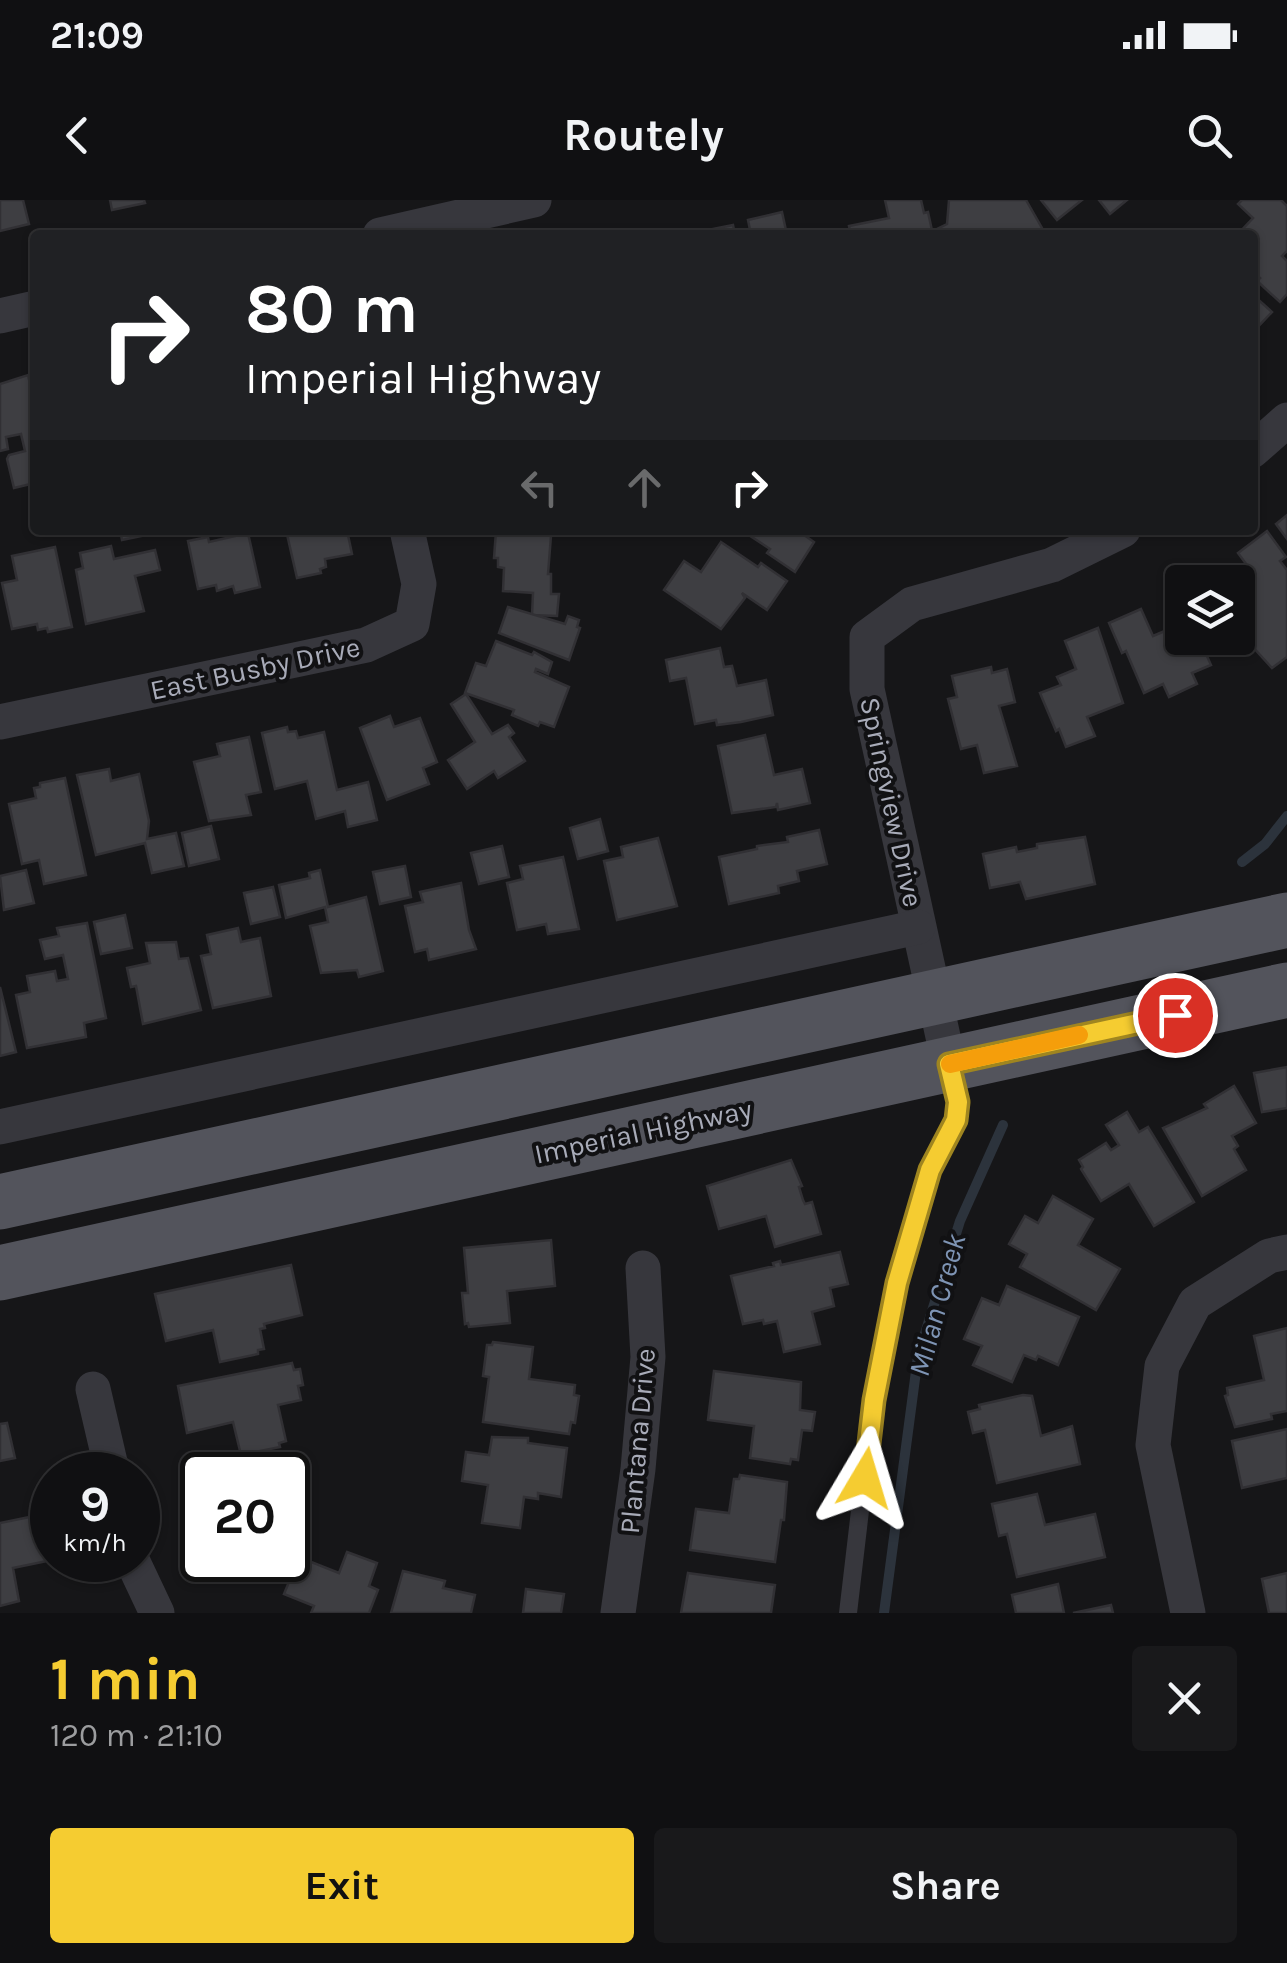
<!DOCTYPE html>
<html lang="en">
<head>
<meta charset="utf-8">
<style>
	body { margin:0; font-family:Karla,sans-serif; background:#19191b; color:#f1f3f6; height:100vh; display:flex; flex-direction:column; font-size:38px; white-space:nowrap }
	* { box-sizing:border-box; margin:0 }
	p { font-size:32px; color:#9c9d9f }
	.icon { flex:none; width:55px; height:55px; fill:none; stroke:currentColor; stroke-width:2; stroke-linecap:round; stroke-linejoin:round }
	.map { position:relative; height:1413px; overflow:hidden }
	.sheet { display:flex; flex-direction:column; background:#101012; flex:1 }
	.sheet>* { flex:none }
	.top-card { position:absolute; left:30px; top:30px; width:1228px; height:305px; border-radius:10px; box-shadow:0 2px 8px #0004,0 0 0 2px #303032; background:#202124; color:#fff; overflow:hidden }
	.buttons { position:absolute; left:1165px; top:365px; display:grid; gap:20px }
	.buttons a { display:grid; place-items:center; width:90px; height:90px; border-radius:10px; background:#101012; box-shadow:0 2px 8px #0004,0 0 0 2px #303032; font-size:50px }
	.speed { position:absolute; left:30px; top:1252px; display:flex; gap:20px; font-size:50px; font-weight:700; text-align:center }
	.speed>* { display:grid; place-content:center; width:130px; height:130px; border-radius:50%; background:#101012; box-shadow:0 2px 8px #0004,0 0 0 2px #303032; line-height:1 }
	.speed small { font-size:25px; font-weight:400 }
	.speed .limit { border:5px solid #111; border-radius:15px; background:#fff; color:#111 }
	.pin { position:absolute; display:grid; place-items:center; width:85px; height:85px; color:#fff; margin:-42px; border:5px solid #fff; border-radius:50%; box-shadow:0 2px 10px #0007 }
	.me { position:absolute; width:110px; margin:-55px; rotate:7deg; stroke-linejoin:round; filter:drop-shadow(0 0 8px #0008) }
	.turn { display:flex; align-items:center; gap:35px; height:210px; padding:0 50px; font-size:45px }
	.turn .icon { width:130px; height:130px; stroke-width:2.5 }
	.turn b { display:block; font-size:70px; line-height:85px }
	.lanes { display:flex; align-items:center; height:95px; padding:0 50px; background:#0003; justify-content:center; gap:50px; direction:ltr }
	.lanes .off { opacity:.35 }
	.round { display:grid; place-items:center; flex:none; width:105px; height:105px; border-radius:10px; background:#19191b }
	.summary { display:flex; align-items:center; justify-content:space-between; height:170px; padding:0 50px }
	h1 { font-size:60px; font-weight:700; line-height:75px; color:#f5cc31 }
	.cta { display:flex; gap:20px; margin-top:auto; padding:20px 50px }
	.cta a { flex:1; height:115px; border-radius:10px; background:#f5cc31; color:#111; font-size:40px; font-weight:700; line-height:115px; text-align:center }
	.cta a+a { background:#19191b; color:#f1f3f6 }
	.status { display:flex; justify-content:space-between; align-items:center; height:70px; padding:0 50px; background:#101012; direction:ltr }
	.status svg { height:28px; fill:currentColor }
	header { display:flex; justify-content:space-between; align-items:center; height:130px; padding:0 50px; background:#101012; font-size:45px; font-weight:700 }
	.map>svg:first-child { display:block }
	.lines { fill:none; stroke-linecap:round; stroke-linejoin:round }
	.stream { stroke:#2c333c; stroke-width:10 }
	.building { fill:#3e3e42; stroke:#313034; stroke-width:2.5 }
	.service { stroke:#37373d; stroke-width:18 }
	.minor { stroke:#37373d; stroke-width:35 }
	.primary { stroke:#53545c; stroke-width:55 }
	.route-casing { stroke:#9f8520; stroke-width:25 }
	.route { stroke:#f5cc31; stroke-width:18 }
	.slow { stroke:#f59e0b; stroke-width:18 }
	.labels { text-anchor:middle; stroke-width:8; stroke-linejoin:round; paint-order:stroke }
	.street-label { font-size:28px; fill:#a8abb8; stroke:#111113 }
	.water-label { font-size:30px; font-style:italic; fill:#7e94b4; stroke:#111113 }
</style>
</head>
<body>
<div class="status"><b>21:09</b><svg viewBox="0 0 49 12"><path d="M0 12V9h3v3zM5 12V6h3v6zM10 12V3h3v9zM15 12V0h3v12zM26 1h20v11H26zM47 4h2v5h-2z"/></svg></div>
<header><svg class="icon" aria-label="back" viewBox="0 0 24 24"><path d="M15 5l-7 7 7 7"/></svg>Routely<svg class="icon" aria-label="search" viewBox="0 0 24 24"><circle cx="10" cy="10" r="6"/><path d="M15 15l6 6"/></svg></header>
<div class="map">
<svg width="1287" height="1413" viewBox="0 0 1287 1413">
	<rect width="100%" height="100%" fill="#161618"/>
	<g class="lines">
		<g class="stream">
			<polyline points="1242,662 1265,644 1287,616"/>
			<polyline points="884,1413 918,1156 960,1021 1003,925"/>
		</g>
	</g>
	<g class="building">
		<polygon points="0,0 23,0 29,24 0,31"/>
		<polygon points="110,0 144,0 145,3 112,10"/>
		<polygon points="885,0 921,0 924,13 928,12 933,35 851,35 849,26 889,18"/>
		<polygon points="949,0 1026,0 1046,35 938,35 937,29 947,24"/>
		<polygon points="1041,0 1082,0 1057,20"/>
		<polygon points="1099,0 1127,0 1110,14"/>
		<polygon points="1242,0 1281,0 1287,6 1287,51 1282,56 1287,61 1287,94 1280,102 1257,81 1260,78 1252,71 1252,35 1237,35 1253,18 1238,4"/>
		<polygon points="782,12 787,35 751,35 748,20"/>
		<polygon points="733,25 735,35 699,35 698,32"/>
		<polygon points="1252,94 1272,112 1252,133"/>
		<polygon points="28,175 35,205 35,283 14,288 7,259 9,255 25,251 21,234 6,237 8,249 0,251 0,184"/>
		<polygon points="1287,315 1287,339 1276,324"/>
		<polygon points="120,330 150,330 151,334 122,340"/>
		<polygon points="286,330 347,330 352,354 325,359 326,367 320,369 321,373 297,378"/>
		<polygon points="741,330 797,330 814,342 795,372 767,353 770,349"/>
		<polygon points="496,331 551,336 548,374 551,374 551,394 559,394 557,416 532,415 533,393 503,391 504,368 498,367 498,358 494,358"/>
		<polygon points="1267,331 1286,357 1280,361 1287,370 1287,457 1272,468 1252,446 1255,443 1238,419 1238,389 1255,376 1238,353"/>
		<polygon points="248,333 260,387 235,393 233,386 217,391 216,385 198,389 188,341 208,337 209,342"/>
		<polygon points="721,342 758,367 761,363 787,381 767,410 742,393 745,398 721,429 664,390 684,361 701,372"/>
		<polygon points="111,346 114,359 155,350 160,370 135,376 144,411 86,424 76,370 83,368 80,353"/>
		<polygon points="55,347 72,427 48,432 47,428 38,430 37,424 12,429 2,383 17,380 12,356"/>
		<polygon points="508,407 565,424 568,416 579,420 577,427 580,428 569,460 499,433"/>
		<polygon points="1141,409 1153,436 1174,427 1177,435 1182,432 1182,438 1199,438 1211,465 1192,473 1197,484 1169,497 1163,484 1144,493 1126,451 1122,453 1109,423"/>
		<polygon points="1098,428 1123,503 1087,517 1095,536 1066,547 1059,529 1056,531 1040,493 1061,485 1057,477 1076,469 1065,441"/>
		<polygon points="496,441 532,455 534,452 552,462 548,474 536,469 535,472 569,487 554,527 540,522 538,526 512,515 514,510 465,493 476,463 486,466"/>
		<polygon points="720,448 724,467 732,466 737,486 766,480 773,515 741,522 717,525 716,520 695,524 686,478 670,481 666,460"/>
		<polygon points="991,467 992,473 1007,469 1015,502 999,506 1017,566 984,573 977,545 961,549 948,499 957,497 952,476"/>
		<polygon points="466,494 492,534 508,525 514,533 509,537 525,561 498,578 494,571 467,589 448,560 475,542 451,504"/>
		<polygon points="390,516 394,527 420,518 437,562 423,568 429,584 387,600 360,528"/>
		<polygon points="287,527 288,532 296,531 298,538 324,532 337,590 368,582 377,620 348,627 345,611 316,619 307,581 275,589 262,533"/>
		<polygon points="765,535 774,575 802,569 810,603 778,610 777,603 776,607 732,613 718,546"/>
		<polygon points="249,537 261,592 246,595 251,615 209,621 194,562 220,556 217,544"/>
		<polygon points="109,569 111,581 139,574 149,621 147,639 176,633 184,666 152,673 145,643 96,655 77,575"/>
		<polygon points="65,578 86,675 44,684 39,660 22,664 9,604 36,598 34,588 40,587 40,583"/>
		<polygon points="600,619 608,651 578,659 570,628"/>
		<polygon points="211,626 219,659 189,666 182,633"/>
		<polygon points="819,630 827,664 797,671 799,681 778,686 779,693 729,704 719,657 757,649 757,646 788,642 787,637"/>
		<polygon points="1085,637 1095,684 1026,699 1020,682 990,688 983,654 1016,647 1017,652 1037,648 1037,644"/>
		<polygon points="658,638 677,706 617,720 604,661 623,657 621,647"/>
		<polygon points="502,646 509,677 479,684 471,653"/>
		<polygon points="563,657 579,729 548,734 546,724 517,730 507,683 523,679 520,666"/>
		<polygon points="405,666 411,697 380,704 373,672"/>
		<polygon points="26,670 34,703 4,710 0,676"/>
		<polygon points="320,670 328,707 366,697 383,771 359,777 357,770 321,773 310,726 328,722 325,707 286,718 279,685 310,678 309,673"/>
		<polygon points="461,683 469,730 476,749 429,760 427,749 415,752 405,706 423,702 420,692"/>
		<polygon points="273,687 280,717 251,724 244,693"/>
		<polygon points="125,715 132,748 101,754 94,722"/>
		<polygon points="87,723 106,818 84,823 86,837 27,848 16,795 30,792 27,776 55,771 57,781 68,779 63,755 45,759 40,740 59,736 57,728"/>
		<polygon points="238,728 241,742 260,738 271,796 213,808 201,756 211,754 207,735"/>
		<polygon points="176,742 179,759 188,758 201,810 143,824 136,786 131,787 127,768 150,763 146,743"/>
		<polygon points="0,787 16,852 0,856"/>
		<polygon points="1287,867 1287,908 1262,912 1254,873"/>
		<polygon points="1234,886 1256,923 1232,936 1238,946 1234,949 1246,970 1202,996 1163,928 1207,908 1204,904"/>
		<polygon points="1127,912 1139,932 1148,927 1194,1002 1154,1026 1129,984 1101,1001 1081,969 1083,967 1079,960 1106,943 1111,950 1119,945 1106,925"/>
		<polygon points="791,960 802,986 799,987 803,1000 805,1004 812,1002 821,1034 775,1047 766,1016 719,1029 707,986"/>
		<polygon points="1053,996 1093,1019 1078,1045 1120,1069 1096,1110 1020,1067 1027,1054 1009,1044 1025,1016 1038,1023"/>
		<polygon points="551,1040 555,1086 507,1091 510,1123 469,1127 468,1123 465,1124 462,1093 468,1093 464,1048"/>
		<polygon points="840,1052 848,1084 830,1088 834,1106 812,1112 820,1144 784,1152 777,1121 764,1124 763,1120 743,1124 731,1076 774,1066 773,1063 780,1061 781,1065"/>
		<polygon points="291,1065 302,1115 264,1124 265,1128 260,1129 264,1149 258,1150 258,1154 220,1162 213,1130 166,1141 155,1094"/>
		<polygon points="1007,1086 1079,1117 1058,1165 1038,1156 1036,1160 1024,1155 1012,1182 973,1165 982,1146 964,1139 982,1098 999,1105"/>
		<polygon points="1287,1128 1287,1211 1271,1214 1272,1219 1235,1227 1225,1196 1228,1195 1227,1188 1264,1180 1254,1136"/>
		<polygon points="493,1142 533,1147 529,1179 575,1185 574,1195 579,1196 575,1223 571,1222 569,1234 483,1222 489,1177 483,1176 487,1145 492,1145"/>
		<polygon points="292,1163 294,1170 300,1169 303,1185 298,1186 301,1200 278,1205 286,1241 279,1243 280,1247 241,1255 233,1222 187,1233 178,1186"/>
		<polygon points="714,1171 801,1182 800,1210 815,1212 812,1231 802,1230 798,1260 791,1259 790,1264 750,1258 754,1226 708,1220"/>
		<polygon points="1023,1195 1032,1196 1041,1236 1072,1226 1080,1264 997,1283 985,1230 973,1233 968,1212 980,1209 979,1205"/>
		<polygon points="7,1223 15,1258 0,1261 0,1224"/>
		<polygon points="1287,1229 1287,1278 1242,1288 1232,1241"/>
		<polygon points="492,1237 528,1238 528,1243 567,1248 561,1297 538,1293 538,1299 524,1297 520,1328 482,1323 488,1285 462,1281 466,1252 489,1255"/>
		<polygon points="293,1264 307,1325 288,1343 288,1275 245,1275"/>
		<polygon points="740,1275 787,1282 784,1320 781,1320 775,1362 690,1350 696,1309 729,1313 734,1279 739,1279"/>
		<polygon points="202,1284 202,1327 190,1330 181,1289"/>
		<polygon points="1037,1294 1045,1325 1095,1314 1105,1357 1017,1377 1007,1334 999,1336 992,1304"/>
		<polygon points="49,1313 52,1321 52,1360 13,1368 19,1401 0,1406 0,1323"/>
		<polygon points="347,1352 377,1363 369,1386 378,1390 369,1413 311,1413 314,1406 284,1394 299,1357 339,1373"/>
		<polygon points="403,1371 445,1381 443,1388 475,1395 471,1413 391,1413"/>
		<polygon points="688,1373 775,1385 771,1413 681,1413"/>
		<polygon points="1287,1373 1287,1413 1269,1413 1262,1379"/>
		<polygon points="1058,1384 1064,1413 1016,1413 1012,1395"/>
		<polygon points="526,1389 564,1394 561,1413 523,1413"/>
		<polygon points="1111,1405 1113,1413 1073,1413"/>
	</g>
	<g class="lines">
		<polyline class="service" points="848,1413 873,1200 890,1110 930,970 956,920 958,902 950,870"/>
		<g class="minor">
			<polyline points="380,35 534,0"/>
			<polyline points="0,116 35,108"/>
			<polyline points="1252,251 1287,220"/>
			<polyline points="0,522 366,445 412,424 419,384 407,330"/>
			<polyline points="949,864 867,489 867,437 912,404 1052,365 1123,330"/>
			<polyline points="0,927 918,727"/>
			<polyline points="93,1189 113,1275"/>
			<polyline points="132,1360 157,1413"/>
			<polyline points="618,1413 638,1269 648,1157 643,1068"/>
			<polyline points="1188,1413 1153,1245 1162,1166 1195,1103 1269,1056 1287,1052"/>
		</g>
		<g class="primary">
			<polyline points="0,1002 1287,720"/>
			<polyline points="0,1073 1287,790"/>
		</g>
	</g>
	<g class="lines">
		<defs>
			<polyline id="route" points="865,1278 874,1200 897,1083 930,970 956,920 958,902 949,864 1175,815"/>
		</defs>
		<use href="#route" class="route-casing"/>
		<use href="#route" class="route"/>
		<polyline class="slow" points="950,864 1079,835"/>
	</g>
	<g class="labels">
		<g class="street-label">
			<text transform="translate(255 468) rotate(-12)" y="10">East Busby Drive</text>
			<text transform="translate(892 602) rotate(78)" y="10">Springview Drive</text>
			<text transform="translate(643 931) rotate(-12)" y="10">Imperial Highway</text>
			<text transform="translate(637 1241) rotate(-85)" y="10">Plantana Drive</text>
		</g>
		<g class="water-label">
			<text transform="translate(937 1105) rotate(-75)" y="10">Milan Creek</text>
		</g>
	</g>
</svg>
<div class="buttons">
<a><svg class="icon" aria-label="layers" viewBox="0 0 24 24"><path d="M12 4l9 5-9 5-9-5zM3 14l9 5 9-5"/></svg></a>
</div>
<div class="speed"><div>9<small>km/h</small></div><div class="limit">20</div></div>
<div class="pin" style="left:1175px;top:815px;background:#d93025"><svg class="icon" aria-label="arrive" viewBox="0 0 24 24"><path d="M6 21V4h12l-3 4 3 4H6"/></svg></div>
<svg class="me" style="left:865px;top:1278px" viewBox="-20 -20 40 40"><path d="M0-17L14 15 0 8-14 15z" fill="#f5cc31" stroke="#fff" stroke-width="4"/></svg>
<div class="top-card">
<div class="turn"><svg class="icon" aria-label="right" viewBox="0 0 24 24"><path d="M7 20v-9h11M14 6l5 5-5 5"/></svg><div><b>80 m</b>Imperial Highway</div></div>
<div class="lanes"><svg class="icon off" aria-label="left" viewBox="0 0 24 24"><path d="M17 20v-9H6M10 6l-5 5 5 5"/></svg><svg class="icon off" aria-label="ahead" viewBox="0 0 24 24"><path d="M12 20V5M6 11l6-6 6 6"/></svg><svg class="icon" aria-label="right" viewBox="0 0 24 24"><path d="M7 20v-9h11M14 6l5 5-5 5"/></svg></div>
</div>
</div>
<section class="sheet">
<div class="summary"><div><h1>1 min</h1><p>120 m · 21:10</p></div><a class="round"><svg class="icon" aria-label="close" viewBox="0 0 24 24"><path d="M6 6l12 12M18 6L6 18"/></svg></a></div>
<div class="cta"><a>Exit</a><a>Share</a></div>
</section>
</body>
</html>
